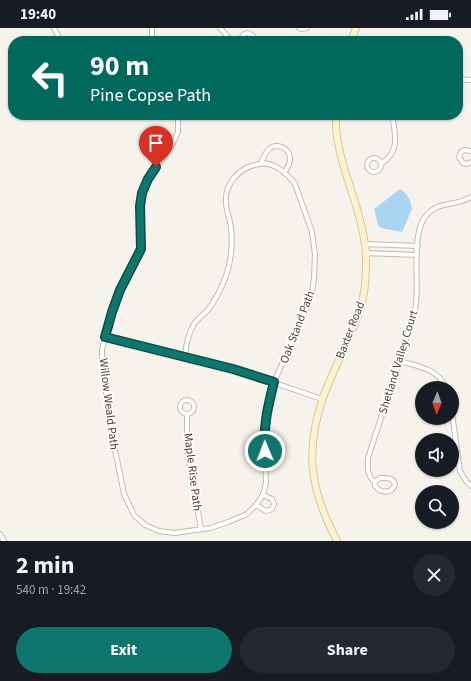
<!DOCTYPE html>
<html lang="en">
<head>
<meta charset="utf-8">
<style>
	body { margin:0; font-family:"Source Sans 3",sans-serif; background:#242831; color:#f1f3f6; height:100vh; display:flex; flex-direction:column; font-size:15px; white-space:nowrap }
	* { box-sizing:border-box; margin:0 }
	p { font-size:13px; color:#9ea1a6 }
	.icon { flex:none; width:22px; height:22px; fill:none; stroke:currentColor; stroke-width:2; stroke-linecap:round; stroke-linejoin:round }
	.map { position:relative; height:513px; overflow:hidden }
	.sheet { display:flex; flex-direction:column; background:#171b24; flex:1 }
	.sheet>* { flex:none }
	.top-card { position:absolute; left:8px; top:8px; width:455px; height:84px; border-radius:16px; box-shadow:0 1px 3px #0004; background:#00695c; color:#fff; overflow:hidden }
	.needle { width:26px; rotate:182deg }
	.controls { position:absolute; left:415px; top:353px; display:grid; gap:8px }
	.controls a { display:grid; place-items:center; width:44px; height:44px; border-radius:50%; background:#171b24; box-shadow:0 1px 3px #0004; font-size:20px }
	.pin { position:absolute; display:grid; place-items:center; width:34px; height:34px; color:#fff; margin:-41px -17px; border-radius:50% 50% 50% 0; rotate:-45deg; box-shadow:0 0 4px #0007 }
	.pin .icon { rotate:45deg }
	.me { position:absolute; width:44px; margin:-22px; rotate:359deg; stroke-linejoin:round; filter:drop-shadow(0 0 3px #0008) }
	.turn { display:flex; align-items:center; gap:14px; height:84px; padding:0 16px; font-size:18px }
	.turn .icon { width:52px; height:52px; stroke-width:2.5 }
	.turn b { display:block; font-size:28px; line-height:34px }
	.round { display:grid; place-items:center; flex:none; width:42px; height:42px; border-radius:21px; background:#242831 }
	.summary { display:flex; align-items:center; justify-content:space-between; height:68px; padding:0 16px }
	h1 { font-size:24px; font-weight:700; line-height:30px }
	.action { display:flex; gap:8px; margin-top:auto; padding:8px 16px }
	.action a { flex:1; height:46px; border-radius:24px; background:#0f766e; color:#fff; font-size:16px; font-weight:700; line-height:46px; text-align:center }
	.action a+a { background:#242831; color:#f1f3f6 }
	.status { display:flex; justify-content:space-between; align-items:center; height:28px; padding:0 20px; background:#171b24; direction:ltr }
	.status svg { height:11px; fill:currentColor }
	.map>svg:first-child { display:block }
	.water { fill:#a9d4f2 }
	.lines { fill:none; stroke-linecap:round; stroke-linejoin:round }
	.minor-casing { stroke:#c2bbae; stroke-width:6 }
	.secondary-casing { stroke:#d6c79b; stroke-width:8 }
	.minor { stroke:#fff; stroke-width:4 }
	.secondary { stroke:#fff3cd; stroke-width:6 }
	.route-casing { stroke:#0a4d48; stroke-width:10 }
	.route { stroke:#0f766e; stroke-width:7 }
	.labels { text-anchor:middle; stroke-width:3.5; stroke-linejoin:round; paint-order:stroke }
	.street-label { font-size:12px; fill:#4b4439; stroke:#fff }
</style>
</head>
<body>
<div class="status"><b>19:40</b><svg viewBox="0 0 49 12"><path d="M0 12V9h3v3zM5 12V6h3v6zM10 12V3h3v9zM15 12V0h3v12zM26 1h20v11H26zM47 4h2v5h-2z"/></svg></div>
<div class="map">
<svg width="471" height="513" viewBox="0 0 471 513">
	<rect width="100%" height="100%" fill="#f6f3ec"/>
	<path class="water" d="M400 161C407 165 411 173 412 181L402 204 381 200 378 197 374 181Z"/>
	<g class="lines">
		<defs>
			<g id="minor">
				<polyline points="54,0 61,13"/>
				<polyline points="152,0 152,13"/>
				<polyline points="220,0 229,10 238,13"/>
				<polyline points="299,0 302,1 307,0"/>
				<polyline points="239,13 244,6 248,5 253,8 255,13"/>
				<polyline points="458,51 471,52"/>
				<path d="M178 87V104L173 115 148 151 142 165 140 184 141 221 120 262 112 285 102 321V334L112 407 124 466 134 487 145 497 159 503 174 505 210 500 228 494 247 486 256 477 263 467 266 455 264 408 266 388 274 354 303 289 312 265 314 250 315 226 312 204 295 156C287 145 273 133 259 136 239 139 224 156 226 176 227 184 230 192 231 200 233 216 231 231 227 245 222 259 216 272 207 283 203 287 197 291 194 296 188 306 186 317 185 328"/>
				<polyline points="471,123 464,122 461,124 459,129 463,135 467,136 471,134"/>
				<circle cx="374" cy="137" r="7"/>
				<path d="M261 135C263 131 265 125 269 121 276 115 289 119 290 130 291 135 287 140 284 145"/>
				<path d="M381 136C401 123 395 106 392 87"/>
				<polyline points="365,216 418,218"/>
				<polyline points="365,225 417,227"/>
				<polyline points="105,309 233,341 322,371"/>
				<path d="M400 333C420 339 436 340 447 360"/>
				<circle cx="187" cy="379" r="7"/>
				<polyline points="452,385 460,443 466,453"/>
				<polyline points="187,386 187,422 201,501"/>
				<path d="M380 450C387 450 394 449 395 457 392 464 385 465 379 462L375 458V454Z"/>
				<path d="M375 454C367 449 367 439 368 430 380 392 393 355 404 317 408 304 414 290 416 276 419 253 411 208 425 189 438 172 455 179 471 169"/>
				<polyline points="468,455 471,458"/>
				<polyline points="256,477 266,483 272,481 274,476 272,471 263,467"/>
				<polyline points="0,506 4,513"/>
			</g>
			<g id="secondary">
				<polyline points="351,13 356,0"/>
				<path d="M336 87C334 130 358 169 364 211 367 224 366 243 365 256 363 281 352 303 342 325 336 339 329 353 324 367 304 423 310 461 337 513"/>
			</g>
		</defs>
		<use href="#minor" class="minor-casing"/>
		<use href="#secondary" class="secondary-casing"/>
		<use href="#minor" class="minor"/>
		<use href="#secondary" class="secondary"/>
	</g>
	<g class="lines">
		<defs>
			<path id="route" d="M156 139 148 151 142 165 140 178 141 221 120 262 112 284 105 309 233 341 274 354C268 378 263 398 265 423"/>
		</defs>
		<use href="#route" class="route-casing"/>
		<use href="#route" class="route"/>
	</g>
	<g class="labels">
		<g class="street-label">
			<text transform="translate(297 299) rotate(-69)" y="4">Oak Stand Path</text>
			<text transform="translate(350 302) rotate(-69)" y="4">Baxter Road</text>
			<text transform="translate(398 334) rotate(-73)" y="4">Shetland Valley Court</text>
			<text transform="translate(109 376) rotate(83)" y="4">Willow Weald Path</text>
			<text transform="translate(193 444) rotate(83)" y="4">Maple Rise Path</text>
		</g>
	</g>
</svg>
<div class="controls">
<a><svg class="needle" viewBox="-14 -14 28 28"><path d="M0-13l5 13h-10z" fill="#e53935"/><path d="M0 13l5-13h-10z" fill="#9ea1a6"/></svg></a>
<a><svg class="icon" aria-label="sound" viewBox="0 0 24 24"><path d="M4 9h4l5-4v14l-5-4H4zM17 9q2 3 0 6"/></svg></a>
<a><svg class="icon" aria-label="search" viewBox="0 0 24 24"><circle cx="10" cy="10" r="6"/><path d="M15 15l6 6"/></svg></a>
</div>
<div class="pin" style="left:156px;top:139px;background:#d93025"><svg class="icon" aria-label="arrive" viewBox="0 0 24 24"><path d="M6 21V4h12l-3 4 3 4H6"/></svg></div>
<svg class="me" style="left:265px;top:423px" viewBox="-20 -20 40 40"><circle r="17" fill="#0f766e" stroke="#fff" stroke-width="3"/><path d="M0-11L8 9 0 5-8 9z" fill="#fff"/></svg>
<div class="top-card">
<div class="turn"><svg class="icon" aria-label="left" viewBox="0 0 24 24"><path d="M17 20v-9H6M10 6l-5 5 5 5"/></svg><div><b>90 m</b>Pine Copse Path</div></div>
</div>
</div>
<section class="sheet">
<div class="summary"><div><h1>2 min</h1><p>540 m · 19:42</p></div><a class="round"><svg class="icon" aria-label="close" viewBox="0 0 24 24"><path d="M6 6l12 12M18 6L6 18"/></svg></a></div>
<div class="action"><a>Exit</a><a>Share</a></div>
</section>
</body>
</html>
